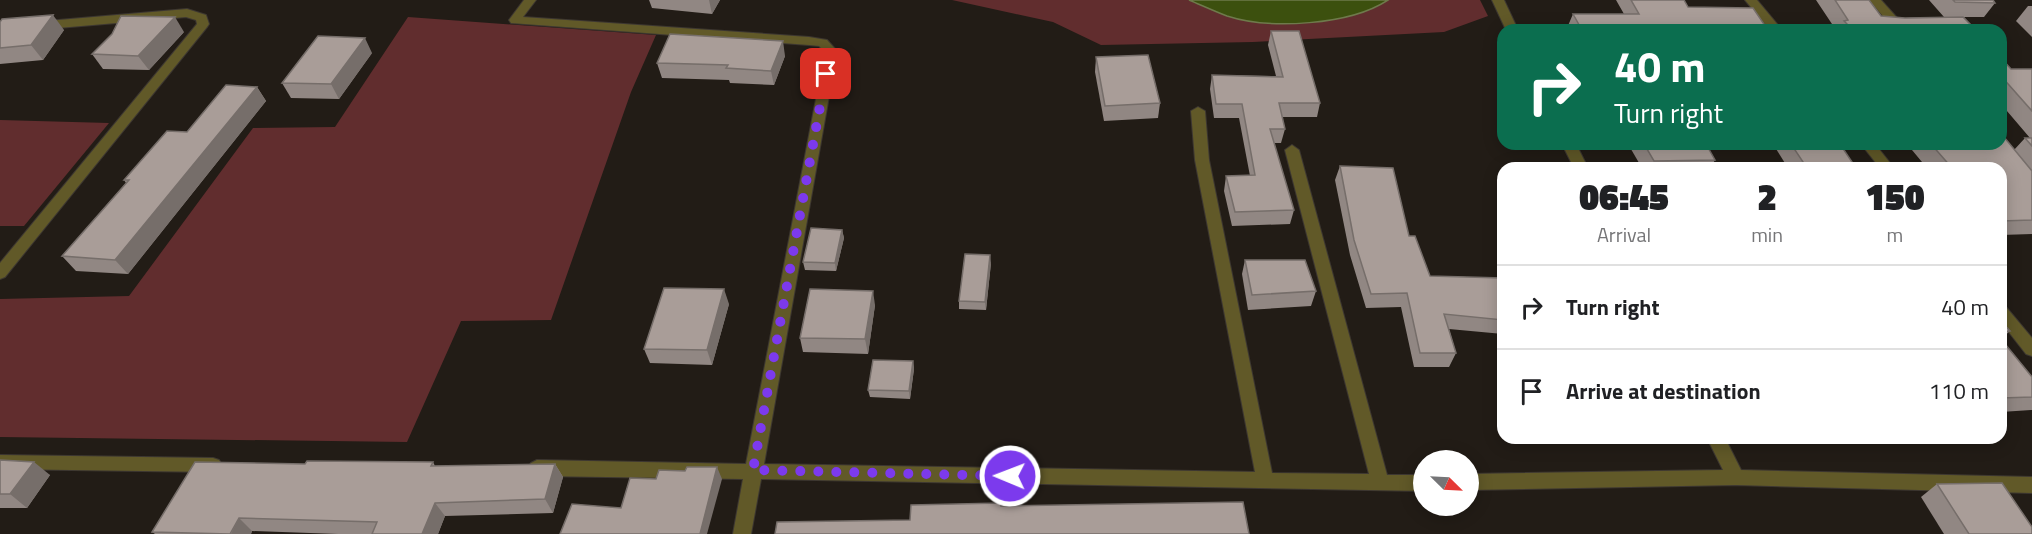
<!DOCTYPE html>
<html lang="en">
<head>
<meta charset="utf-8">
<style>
	body { margin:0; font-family:"Titillium Web",sans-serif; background:#f2f2f2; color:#202124; height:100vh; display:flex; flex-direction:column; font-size:22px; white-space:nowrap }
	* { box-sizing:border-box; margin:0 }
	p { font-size:20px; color:#757577 }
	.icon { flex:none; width:33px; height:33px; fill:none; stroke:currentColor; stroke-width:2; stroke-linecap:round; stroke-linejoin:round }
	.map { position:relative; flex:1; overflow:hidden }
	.drawer { position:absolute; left:1497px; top:162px; width:510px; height:282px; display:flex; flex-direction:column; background:#fff; border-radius:18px; box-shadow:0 3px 15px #0003 }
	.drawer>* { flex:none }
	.banner { position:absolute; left:1497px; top:24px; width:510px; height:126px; border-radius:18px; box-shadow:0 3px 15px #0003; background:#0b6e4f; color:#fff; overflow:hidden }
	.needle { width:39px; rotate:114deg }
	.buttons { position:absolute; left:1413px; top:450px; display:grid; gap:12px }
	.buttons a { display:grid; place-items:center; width:66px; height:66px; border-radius:50%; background:#fff; box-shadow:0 3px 15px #0003; font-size:30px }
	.pin { position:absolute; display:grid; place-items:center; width:51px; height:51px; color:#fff; margin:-26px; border-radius:12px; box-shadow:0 3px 9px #0006 }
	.me { position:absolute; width:66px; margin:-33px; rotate:271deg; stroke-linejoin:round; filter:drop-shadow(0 0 4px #0008) }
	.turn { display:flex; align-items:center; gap:21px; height:126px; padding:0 18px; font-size:27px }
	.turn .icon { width:78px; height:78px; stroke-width:2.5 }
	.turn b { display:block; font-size:42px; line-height:51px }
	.eta { display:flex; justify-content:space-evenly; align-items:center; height:102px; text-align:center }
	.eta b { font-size:36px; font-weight:800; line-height:42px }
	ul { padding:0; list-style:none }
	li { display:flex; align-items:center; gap:18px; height:84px; padding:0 18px; border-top:2px solid #e0e0e0 }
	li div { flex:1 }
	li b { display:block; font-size:22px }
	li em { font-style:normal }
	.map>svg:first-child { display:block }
	.green { fill:#612d2e }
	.water { fill:#3c500e; stroke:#6e7a4b; stroke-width:1.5 }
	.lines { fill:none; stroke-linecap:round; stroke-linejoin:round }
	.minor-casing { stroke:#3d3731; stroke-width:2 }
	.minor { fill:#615928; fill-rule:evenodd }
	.wall { fill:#918783 }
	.shaded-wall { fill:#766e6a }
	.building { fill:#a99d98; stroke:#766e6a; stroke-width:1.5 }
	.route { stroke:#7c3aed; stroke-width:10; stroke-dasharray:0 18 }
</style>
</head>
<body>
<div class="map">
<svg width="2032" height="534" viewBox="0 0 2032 534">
	<rect width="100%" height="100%" fill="#221c16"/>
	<g class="green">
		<polygon points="952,0 1189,0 1228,16 1271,24 1315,21 1360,13 1388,0 1480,0 1488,16 1444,32 1253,42 1101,45 1053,22"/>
		<polygon points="408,17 656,35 631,92 551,320 461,321 407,442 0,437 0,299 129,296 253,128 335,127"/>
		<polygon points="0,120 109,123 24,226 0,226"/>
	</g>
	<path class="water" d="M1189 0H1388C1350 25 1270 30 1227 16 1214 11 1201 5 1189 0Z"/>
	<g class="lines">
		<defs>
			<g id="minor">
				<polygon points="524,0 536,0 523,17 809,37 827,40 837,51 764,464 1255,472 1195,160 1191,111 1198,107 1205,111 1209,160 1272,473 1369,474 1285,150 1292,145 1299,150 1387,475 1424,475 1424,491 761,479 751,534 733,534 743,479 537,476 531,473 528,468 531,463 537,460 746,464 825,52 819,46 809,45 511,23 509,20"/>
				<polygon points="1492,0 1504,0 1518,30 1506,30"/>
				<polygon points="1745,0 1757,0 1782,30 1770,30"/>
				<polygon points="1869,0 1881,0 1908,30 1895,30"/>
				<polygon points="187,9 206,15 209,24 207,27 5,277 0,279 0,263 197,24 196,20 186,17 0,33 0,25"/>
				<polygon points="1562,144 1576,144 1588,168 1574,168"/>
				<polygon points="1861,144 1875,144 1894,168 1880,168"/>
				<polygon points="2001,305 2006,307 2032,338 2032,356 2026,354 2001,322"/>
				<polygon points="1707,438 1725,438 1741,470 2032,477 2032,493 1736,485 1468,490 1468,474 1723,470"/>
				<polygon points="0,455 213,458 219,460 222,465 219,470 213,472 0,469"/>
			</g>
		</defs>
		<use href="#minor" class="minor-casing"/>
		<use href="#minor" class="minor"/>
	</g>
	<g class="wall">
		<polygon points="649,0 720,0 712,14 652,8"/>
		<polygon points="1616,0 1684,0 1688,7 1768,30 1568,30 1567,28 1573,14 1624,14"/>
		<polygon points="1816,0 1869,0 1881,16 1905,18 1944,17 1929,0 1993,0 1995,3 1984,17 1964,17 1976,30 1836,30"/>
		<polygon points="2028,6 2032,6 2032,37 2016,21"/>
		<polygon points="0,22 64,30 43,60 0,64"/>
		<polygon points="1271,31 1320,103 1317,117 1282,117 1285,129 1281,143 1274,143 1294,210 1290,224 1232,226 1224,191 1226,176 1250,176 1239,118 1214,118 1210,89 1212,75 1276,76 1268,45"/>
		<polygon points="184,32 149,70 103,69 92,54"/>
		<polygon points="372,53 339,99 291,98 282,83"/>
		<polygon points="785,56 774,85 730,83 729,80 662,78 657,63"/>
		<polygon points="1096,57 1160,103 1158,118 1104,121 1095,72"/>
		<polygon points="2001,58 2011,69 2032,69 2032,234 2001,235 2001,168 1927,168 1907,144 2001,144 2014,150 2025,138 2030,138 2001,104"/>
		<polygon points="257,87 266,101 128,274 76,271 62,256 126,183 124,180 187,132"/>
		<polygon points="1628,144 1706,144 1715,160 1710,168 1642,168"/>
		<polygon points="1773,144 1840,144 1856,168 1788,168"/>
		<polygon points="1340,166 1409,236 1430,276 1503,278 1503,334 1449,329 1456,353 1449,367 1414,367 1401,307 1366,308 1350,255 1335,180"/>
		<polygon points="842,230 844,238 836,271 805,270 803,262"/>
		<polygon points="1245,260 1316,291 1311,306 1248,310 1242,274"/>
		<polygon points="991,263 986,310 959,309 959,301"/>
		<polygon points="729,304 712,365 650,363 644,349"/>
		<polygon points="875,305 868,354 803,352 800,338"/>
		<polygon points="2001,321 2010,331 2001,339 2032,377 2032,410 2031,410 2001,412"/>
		<polygon points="913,361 914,369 910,399 870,397 868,390"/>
		<polygon points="0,460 50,475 27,508 0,508"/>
		<polygon points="433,462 435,466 555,464 563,477 553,513 445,516 438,534 338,534 252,531 251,534 155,534 152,532 305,464"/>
		<polygon points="1937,484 2032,534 1944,534 1921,497"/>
	</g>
	<g class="shaded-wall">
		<polygon points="709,0 720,0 712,14"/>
		<polygon points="53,15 64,30 43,60 31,45"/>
		<polygon points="175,17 184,32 149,70 138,56"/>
		<polygon points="365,38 372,53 339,99 331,84"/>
		<polygon points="783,41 785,56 774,85 771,71"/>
		<polygon points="257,87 266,101 128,274 115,260"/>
		<polygon points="842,230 844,238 836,271 835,263"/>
		<polygon points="990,255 991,263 986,310 985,302"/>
		<polygon points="724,289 729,304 712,365 707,350"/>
		<polygon points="873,291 875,305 868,354 865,339"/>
		<polygon points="913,361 914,369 910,399 909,391"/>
		<polygon points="34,462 50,475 27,508 10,494"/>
		<polygon points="555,464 563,477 553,513 545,499"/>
		<polygon points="717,467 722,479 707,534 700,534"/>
		<polygon points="435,503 445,516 438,534 422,534"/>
		<polygon points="239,518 252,531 251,534 231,534"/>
	</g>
	<g class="building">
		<polygon points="1631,0 1684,0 1688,7 1753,8 1768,30 1582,30 1573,14 1639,14"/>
		<polygon points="1835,0 1869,0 1881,16 1905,18 1963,17 1976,30 1853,30 1844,21 1848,20"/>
		<polygon points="1953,0 1993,0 1995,3 1955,2"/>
		<polygon points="53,15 31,45 0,48 0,22 2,19"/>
		<polygon points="121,16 175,17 138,56 92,54 112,34"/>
		<polygon points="1271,31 1299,31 1320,103 1279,103 1285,129 1270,129 1294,210 1235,212 1226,176 1255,175 1242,104 1216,104 1212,75 1283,77"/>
		<polygon points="670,34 783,41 771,71 726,68 728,65 657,63"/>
		<polygon points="318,36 365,38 331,84 282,83"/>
		<polygon points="1148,55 1160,103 1105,106 1096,57"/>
		<polygon points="2001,58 2011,69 2032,69 2032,111 2001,76"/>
		<polygon points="226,85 257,87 115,260 62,256 129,180 124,180 167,131 187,132"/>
		<polygon points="2001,137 2004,137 2032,171 2032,220 2001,221 2001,168 1952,168 1931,144 2001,144"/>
		<polygon points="2025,138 2032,138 2032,146"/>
		<polygon points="1644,144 1706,144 1715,160 1654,161"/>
		<polygon points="1791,144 1840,144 1856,168 1807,168"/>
		<polygon points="1340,166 1393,168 1409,236 1415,236 1430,276 1503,278 1503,320 1444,314 1456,353 1420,353 1407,293 1371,294 1354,240"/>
		<polygon points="811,228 842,230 835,263 803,262"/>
		<polygon points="965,254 990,255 985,302 959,301"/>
		<polygon points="1245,260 1305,260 1316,291 1252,295"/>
		<polygon points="664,288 724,289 707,350 644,349"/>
		<polygon points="810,289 873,291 865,339 800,338"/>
		<polygon points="2001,321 2010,331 2001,332"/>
		<polygon points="2001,339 2032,377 2032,397 2001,398"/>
		<polygon points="873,360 913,361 909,391 868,390"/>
		<polygon points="0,460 34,462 10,494 0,494"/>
		<polygon points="307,461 433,462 431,466 555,464 545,499 435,503 422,534 372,534 377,522 239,518 230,534 152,532 195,462 305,464"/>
		<polygon points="687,467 717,467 700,534 560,534 572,504 621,508 630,478 656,479 659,470 685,471"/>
		<polygon points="2002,483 2032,527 2032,534 1969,534 1937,484"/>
		<polygon points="1243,502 1249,534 775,534 777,522 910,520 911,505 1001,503 1001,506"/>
	</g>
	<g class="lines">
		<polyline class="route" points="826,74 753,470 1010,476"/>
	</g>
</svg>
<div class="buttons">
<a><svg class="needle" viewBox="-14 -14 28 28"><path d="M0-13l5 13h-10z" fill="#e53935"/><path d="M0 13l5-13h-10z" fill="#757577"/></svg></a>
</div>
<div class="pin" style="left:826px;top:74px;background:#d93025"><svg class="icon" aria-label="arrive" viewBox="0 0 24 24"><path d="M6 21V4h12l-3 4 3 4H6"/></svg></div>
<svg class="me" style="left:1010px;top:476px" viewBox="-20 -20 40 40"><circle r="17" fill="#7c3aed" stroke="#fff" stroke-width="3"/><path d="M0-11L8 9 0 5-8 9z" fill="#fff"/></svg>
<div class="banner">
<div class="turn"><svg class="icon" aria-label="right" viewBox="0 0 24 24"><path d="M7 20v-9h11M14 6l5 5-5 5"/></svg><div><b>40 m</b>Turn right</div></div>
</div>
<section class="drawer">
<div class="eta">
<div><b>06:45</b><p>Arrival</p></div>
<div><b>2</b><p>min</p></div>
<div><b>150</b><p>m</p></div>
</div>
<ul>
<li><svg class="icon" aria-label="right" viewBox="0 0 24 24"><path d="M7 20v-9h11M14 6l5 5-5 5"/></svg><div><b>Turn right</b></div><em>40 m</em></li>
<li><svg class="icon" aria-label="arrive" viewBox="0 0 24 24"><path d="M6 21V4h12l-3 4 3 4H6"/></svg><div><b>Arrive at destination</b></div><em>110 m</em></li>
</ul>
</section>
</div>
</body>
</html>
